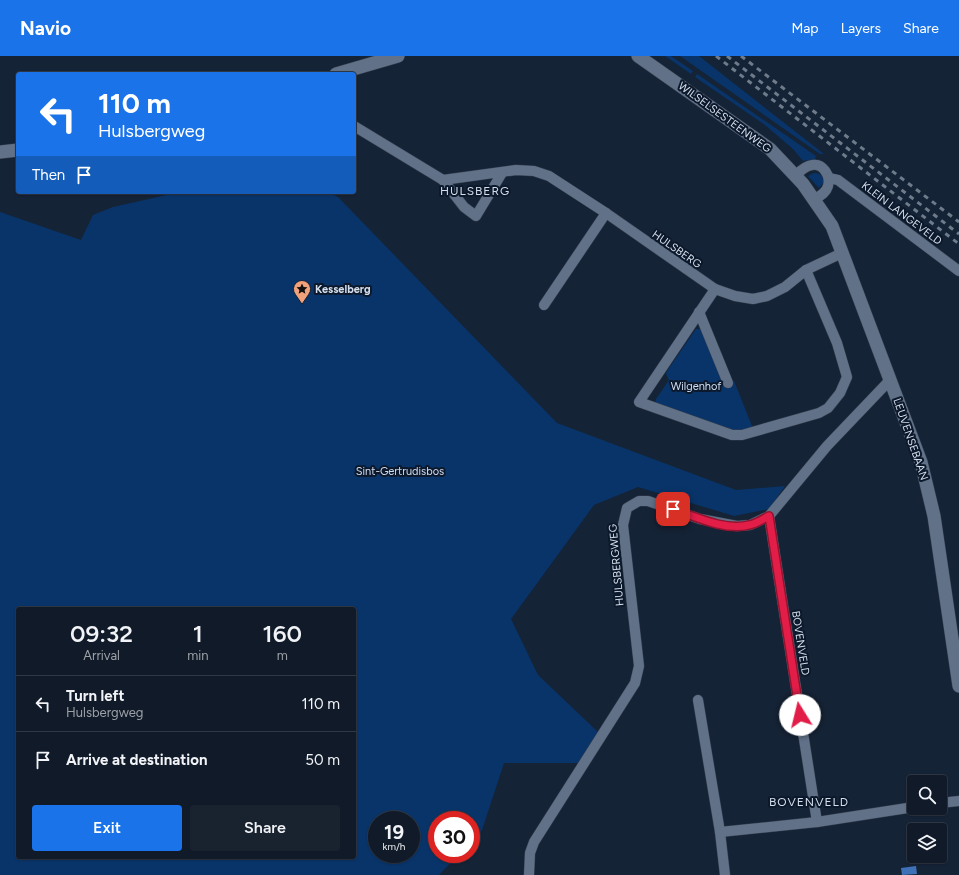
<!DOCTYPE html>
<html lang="en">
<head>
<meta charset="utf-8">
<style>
	body { margin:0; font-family:Figtree,sans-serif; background:#192330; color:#f1f3f6; height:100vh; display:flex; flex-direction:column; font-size:15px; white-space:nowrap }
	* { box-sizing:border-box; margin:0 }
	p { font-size:13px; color:#9ca1a8 }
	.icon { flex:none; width:22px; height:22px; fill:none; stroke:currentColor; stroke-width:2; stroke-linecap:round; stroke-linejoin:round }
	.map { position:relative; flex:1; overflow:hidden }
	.details { position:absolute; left:16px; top:551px; width:340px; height:252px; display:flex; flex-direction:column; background:#101a28; border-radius:4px; box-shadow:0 1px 3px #0004,0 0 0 1px #303845 }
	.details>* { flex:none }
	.banner { position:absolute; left:16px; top:16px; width:340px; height:122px; border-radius:4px; box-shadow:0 1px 3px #0004,0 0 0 1px #303845; background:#1a73e8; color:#fff; overflow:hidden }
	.controls { position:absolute; left:907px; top:719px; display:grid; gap:8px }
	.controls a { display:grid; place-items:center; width:40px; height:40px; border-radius:4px; background:#101a28; box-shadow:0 1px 3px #0004,0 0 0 1px #303845; font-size:20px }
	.speed { position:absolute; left:368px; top:755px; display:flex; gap:8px; font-size:20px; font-weight:700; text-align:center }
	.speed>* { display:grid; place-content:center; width:52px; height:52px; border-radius:50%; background:#101a28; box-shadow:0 1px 3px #0004,0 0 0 1px #303845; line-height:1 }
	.speed small { font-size:10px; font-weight:400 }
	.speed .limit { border:6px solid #d22; background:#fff; color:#111 }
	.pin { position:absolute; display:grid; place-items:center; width:34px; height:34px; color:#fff; margin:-17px; border-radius:8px; box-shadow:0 2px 6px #0006 }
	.me { position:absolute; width:44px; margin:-22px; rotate:351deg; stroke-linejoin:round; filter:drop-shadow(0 0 3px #0008) }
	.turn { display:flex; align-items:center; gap:14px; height:84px; padding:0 16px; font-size:18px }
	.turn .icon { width:52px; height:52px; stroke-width:2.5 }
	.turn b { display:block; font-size:28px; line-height:34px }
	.then { display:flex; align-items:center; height:38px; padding:0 16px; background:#0003; gap:8px; font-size:15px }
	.eta { display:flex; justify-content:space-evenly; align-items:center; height:68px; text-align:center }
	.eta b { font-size:24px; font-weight:600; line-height:28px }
	.cta { display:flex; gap:8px; margin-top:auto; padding:8px 16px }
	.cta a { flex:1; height:46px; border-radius:4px; background:#1a73e8; color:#fff; font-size:16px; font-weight:600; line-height:46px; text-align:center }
	.cta a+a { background:#192330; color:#f1f3f6 }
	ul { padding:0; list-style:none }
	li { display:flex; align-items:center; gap:12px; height:56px; padding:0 16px; border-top:1px solid #303845 }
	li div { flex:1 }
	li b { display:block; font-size:15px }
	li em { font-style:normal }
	header { display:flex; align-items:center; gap:24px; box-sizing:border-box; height:56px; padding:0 20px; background:#1a73e8; color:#fff }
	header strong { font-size:19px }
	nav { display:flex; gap:22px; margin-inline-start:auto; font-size:14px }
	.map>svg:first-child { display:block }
	.green { fill:#093469; fill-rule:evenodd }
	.water { fill:#3f71b6 }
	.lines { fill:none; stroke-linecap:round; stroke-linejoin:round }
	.minor-casing { stroke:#353f4f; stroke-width:11 }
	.tertiary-casing { stroke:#353f4f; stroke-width:14 }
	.minor { stroke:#617188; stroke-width:10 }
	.tertiary { stroke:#617188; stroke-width:13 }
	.rail { stroke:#6e7b8b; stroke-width:3; stroke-dasharray:5 5; stroke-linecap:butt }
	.route-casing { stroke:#92132f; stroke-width:10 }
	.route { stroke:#e11d48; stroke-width:7 }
	.labels { text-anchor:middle; stroke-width:4; stroke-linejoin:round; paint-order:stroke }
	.street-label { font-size:11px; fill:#d5dfec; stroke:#0c192c }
	.poi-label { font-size:11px; font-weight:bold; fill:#d5dfec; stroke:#0c192c; text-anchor:start }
	.park-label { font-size:11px; fill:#d1def2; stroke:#0c192c }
	.neighbourhood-label { font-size:12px; letter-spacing:1px; fill:#d5dfec; stroke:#0c192c }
</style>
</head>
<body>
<header>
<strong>Navio</strong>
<nav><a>Map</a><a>Layers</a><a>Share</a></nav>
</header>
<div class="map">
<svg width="959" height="819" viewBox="0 0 959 819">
	<rect width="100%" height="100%" fill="#152336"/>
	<g class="green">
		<polygon points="665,0 671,0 693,15 691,18"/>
		<polygon points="680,0 699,0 824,98 820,98"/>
		<polygon points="697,18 816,100 815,103 803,105 793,93 765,69 695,21"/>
		<path d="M814 117C820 117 823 120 824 126L819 132 808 120Z"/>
		<path d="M180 136H327L338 141 557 367 736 434 785 430 769 453 734 460 638 431 594 449 511 563 538 619 598 676 581 707H504L482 774 471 786V764H437V798H459L439 819H0V156L81 184 93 159 113 151ZM18 553H354V801H18ZM377 764H411V798H377Z"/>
		<polygon points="696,273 701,273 728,327 734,325 754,375 742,379 655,347 656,343 669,324 666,318 667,315"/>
	</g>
	<polygon class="water" points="916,810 917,818 902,819 901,812"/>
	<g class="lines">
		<defs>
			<g id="minor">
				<polyline points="354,70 443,124 516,114 534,115 549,120 606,157 715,233 735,240 753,243 767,240 785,231 806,214 842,197"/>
				<path d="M796 119C800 115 805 110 812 109 823 107 831 120 828 130 826 137 820 140 815 143"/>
				<polyline points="829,122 838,124 959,215"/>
				<polyline points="443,124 464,151 476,160 502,117"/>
				<polyline points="715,233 639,346 732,379 742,379 819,357 828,352 840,337 847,321 837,287 806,214"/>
				<polyline points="544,249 606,157"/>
				<polyline points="699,256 728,327"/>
				<polyline points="769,460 817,766"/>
				<polyline points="698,644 720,776 725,819"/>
				<polyline points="940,747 959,745"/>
				<polyline points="720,776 817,766 914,751"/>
				<polyline points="529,819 530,797 534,786 635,627 639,610 623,469 627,452 639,445 648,445 700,463 737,470 750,469 769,460 827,390 890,324"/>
			</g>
			<g id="tertiary">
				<polyline points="638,0 770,93 803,128 832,170 921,406 934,460 959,630"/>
				<polyline points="336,18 398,0"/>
				<polyline points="0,96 18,94"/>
			</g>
		</defs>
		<use href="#minor" class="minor-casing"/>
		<use href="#tertiary" class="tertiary-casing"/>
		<use href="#minor" class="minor"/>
		<use href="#tertiary" class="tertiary"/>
		<g class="rail">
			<polyline points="716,0 959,188"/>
			<polyline points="727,0 959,178"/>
			<polyline points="741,0 959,166"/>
		</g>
	</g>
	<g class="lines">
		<defs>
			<path id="route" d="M673 453C696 461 725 475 749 469 756 468 763 463 769 460L800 659"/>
		</defs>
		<use href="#route" class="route-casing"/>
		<use href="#route" class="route"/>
	</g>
	<defs>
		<symbol id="sight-pin" viewBox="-11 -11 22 30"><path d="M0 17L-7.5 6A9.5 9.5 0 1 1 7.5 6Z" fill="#f1a27b" stroke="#0c192c"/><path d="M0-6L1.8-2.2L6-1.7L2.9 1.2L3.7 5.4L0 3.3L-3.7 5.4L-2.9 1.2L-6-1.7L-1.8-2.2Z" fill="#111"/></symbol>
	</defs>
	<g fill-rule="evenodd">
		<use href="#sight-pin" x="292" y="223" width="20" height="27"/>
	</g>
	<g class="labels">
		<g class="street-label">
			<text transform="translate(725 61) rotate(36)" y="4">WILSELSESTEENWEG</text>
			<text transform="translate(902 157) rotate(37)" y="4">KLEIN LANGEVELD</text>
			<text transform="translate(677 193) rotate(35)" y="4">HULSBERG</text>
			<text transform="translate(911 383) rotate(71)" y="4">LEUVENSEBAAN</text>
			<text transform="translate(616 509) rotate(-95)" y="4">HULSBERGWEG</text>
			<text transform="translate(801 587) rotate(81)" y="4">BOVENVELD</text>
		</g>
		<g class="poi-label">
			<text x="315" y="237">Kesselberg</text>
		</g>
		<g class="park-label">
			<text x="696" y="334">Wilgenhof</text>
			<text x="400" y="419">Sint-Gertrudisbos</text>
		</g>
		<g class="neighbourhood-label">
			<text x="475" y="139">HULSBERG</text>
			<text x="809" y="750">BOVENVELD</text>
		</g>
	</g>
</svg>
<div class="controls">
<a><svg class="icon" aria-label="search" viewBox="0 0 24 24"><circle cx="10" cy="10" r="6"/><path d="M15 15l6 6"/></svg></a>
<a><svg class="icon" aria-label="layers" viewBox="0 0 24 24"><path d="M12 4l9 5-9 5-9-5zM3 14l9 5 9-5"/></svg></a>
</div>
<div class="speed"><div>19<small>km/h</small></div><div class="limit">30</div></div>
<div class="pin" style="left:673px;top:453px;background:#d93025"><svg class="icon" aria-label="arrive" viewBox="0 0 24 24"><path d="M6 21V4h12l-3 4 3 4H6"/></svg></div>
<svg class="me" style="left:800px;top:659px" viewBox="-20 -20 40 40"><circle r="19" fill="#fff"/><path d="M0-13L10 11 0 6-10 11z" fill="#e11d48"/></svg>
<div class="banner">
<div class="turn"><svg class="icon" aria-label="left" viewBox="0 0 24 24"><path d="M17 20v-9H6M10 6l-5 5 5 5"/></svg><div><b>110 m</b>Hulsbergweg</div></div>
<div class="then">Then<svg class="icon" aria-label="arrive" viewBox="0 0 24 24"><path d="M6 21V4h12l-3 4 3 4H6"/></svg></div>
</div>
<section class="details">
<div class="eta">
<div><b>09:32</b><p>Arrival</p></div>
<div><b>1</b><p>min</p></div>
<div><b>160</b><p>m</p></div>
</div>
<ul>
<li><svg class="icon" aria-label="left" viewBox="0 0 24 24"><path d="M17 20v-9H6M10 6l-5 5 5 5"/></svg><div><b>Turn left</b><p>Hulsbergweg</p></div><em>110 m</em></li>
<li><svg class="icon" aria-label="arrive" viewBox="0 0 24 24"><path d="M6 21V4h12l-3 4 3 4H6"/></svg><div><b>Arrive at destination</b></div><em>50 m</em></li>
</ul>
<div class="cta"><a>Exit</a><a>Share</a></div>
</section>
</div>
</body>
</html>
